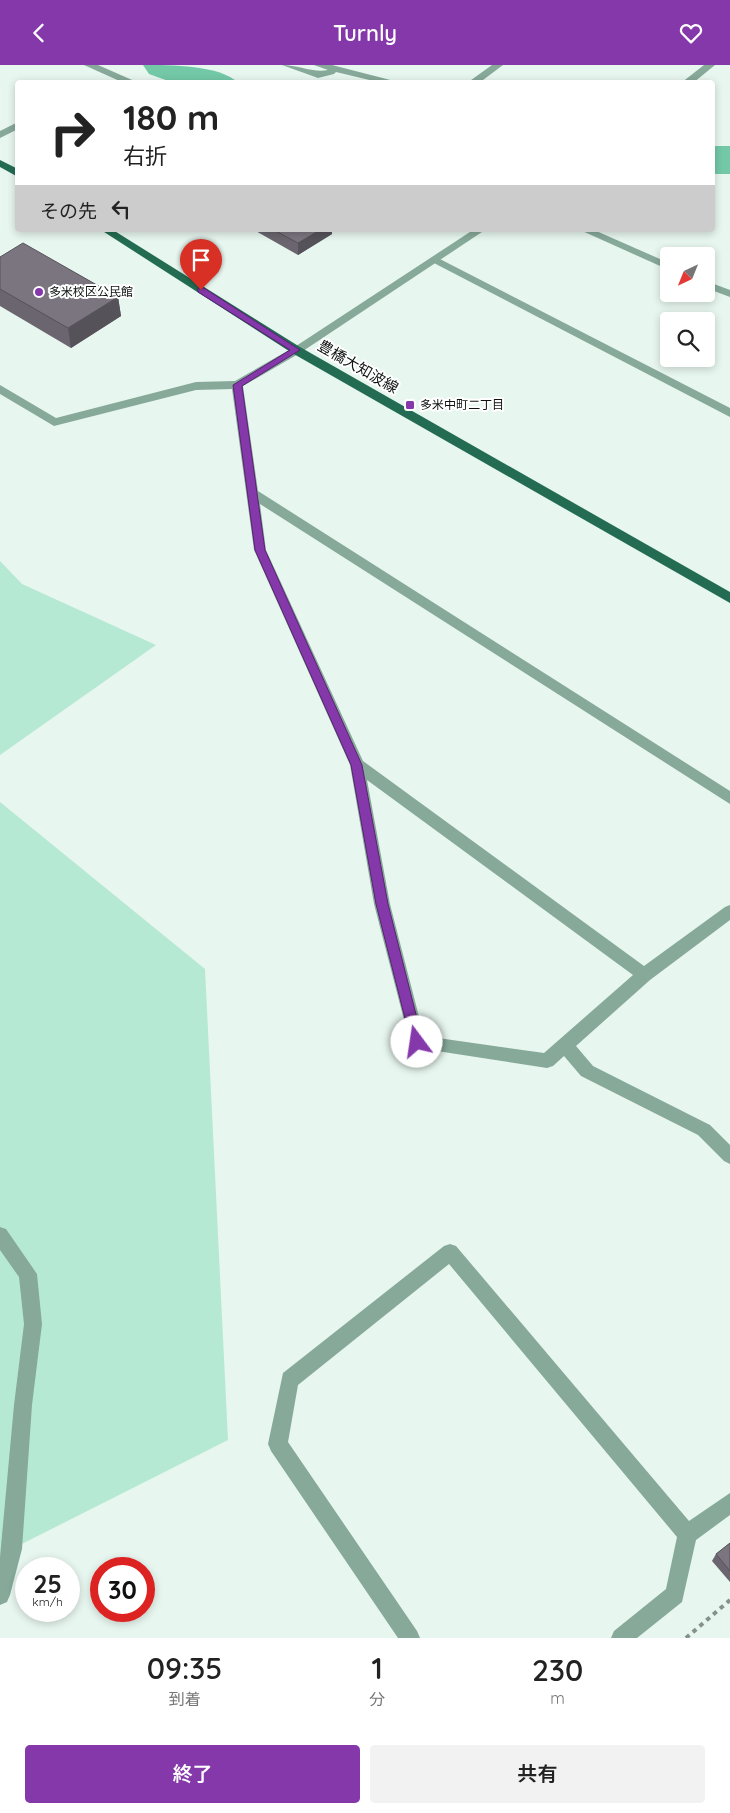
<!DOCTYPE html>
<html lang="ja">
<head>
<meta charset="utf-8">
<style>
	body { margin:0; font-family:Quicksand,"Noto Sans JP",sans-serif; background:#f2f2f2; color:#222; height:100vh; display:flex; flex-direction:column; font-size:19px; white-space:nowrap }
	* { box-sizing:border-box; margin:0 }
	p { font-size:16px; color:#767676 }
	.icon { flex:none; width:28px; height:28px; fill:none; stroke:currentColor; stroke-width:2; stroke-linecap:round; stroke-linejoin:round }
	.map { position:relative; height:1573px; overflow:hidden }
	.sheet { display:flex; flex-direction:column; background:#fff; flex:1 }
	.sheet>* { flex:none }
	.top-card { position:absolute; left:15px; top:15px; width:700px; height:152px; border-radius:5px; box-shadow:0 2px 8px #0003; background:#fff; color:#222; overflow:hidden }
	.needle { width:32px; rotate:223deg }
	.fabs { position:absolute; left:660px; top:182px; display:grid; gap:10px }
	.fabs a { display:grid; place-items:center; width:55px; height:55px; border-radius:5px; background:#fff; box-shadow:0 2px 8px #0003; font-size:25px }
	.speed { position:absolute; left:15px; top:1492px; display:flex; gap:10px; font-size:25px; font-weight:700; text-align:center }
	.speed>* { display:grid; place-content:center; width:65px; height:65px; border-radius:50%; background:#fff; box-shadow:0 2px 8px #0003; line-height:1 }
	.speed small { font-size:12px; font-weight:400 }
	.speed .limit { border:8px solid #d22; background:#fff; color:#111 }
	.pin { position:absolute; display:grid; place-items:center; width:42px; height:42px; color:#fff; margin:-51px -21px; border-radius:50% 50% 50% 0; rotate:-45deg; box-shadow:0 0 5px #0007 }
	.pin .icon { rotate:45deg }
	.me { position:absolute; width:55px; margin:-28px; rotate:346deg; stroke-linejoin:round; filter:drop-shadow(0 0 4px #0008) }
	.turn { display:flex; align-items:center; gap:18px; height:105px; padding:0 25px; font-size:22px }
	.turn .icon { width:65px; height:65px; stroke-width:2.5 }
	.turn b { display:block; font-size:35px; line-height:42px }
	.then { display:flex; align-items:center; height:48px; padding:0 25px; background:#0003; gap:10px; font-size:19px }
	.eta { display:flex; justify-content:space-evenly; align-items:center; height:85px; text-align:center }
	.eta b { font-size:30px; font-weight:600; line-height:35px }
	.action { display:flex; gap:10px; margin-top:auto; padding:10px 25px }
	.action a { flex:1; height:58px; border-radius:5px; background:#8438aa; color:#fff; font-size:20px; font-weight:600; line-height:58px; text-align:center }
	.action a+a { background:#f2f2f2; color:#222 }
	header { display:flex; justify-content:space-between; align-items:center; height:65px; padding:0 25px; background:#8438aa; color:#fff; font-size:22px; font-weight:600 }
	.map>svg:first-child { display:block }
	.green { fill:#b6e9d3 }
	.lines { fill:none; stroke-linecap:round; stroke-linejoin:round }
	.river { fill:#73c8a7; fill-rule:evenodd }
	.path { stroke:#87918c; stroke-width:4; stroke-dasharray:4.5 4.5; stroke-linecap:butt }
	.minor { fill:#87a99a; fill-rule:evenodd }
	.tertiary { fill:#87a99a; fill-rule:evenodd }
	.primary { fill:#236c53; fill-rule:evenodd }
	.wall { fill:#6a656e }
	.shaded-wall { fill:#56525a }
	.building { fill:#7b7580; stroke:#56525a }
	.route { fill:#8438aa; stroke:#56246e }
	.poi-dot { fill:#8438aa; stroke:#fff; stroke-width:2 }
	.labels { text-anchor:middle; stroke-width:4; stroke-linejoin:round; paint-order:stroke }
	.far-poi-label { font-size:12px; fill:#0e1310; stroke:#fff; text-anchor:start }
	.street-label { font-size:15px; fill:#0e1310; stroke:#fff }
</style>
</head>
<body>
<header><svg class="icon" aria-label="back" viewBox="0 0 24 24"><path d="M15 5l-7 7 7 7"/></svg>Turnly<svg class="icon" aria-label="heart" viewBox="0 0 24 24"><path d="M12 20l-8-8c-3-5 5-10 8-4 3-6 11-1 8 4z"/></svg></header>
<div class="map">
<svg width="730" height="1573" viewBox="0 0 730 1573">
	<rect width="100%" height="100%" fill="#e7f6ef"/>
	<g class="green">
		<polygon points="0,496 22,519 156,580 0,690"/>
		<polygon points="0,737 205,904 228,1375 0,1490"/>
	</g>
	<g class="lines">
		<g class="river">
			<path d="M143 0C170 0 221 0 238 18H174L149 9Z"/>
			<rect x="712" y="81" width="18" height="28"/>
		</g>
		<polyline class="path" points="686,1573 730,1535"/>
		<g class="minor">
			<polygon points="84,0 98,0 139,18 124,18"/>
			<path d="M282 0C298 0 313 8 328 5L314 0H332L402 18H382L336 7 334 9 318 13Z"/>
			<polygon points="492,0 503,0 479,18 467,18"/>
			<polygon points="18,57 18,64 0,73 0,66"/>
			<polygon points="580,165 594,165 669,198 669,205"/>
			<polygon points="436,192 730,343 730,352 432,197 431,195 432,193"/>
			<polygon points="706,216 730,225 730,232 706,223"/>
			<path d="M296 281 302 285 300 288 243 321 258 426 730 726V739L260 439 266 485 363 696 644 901 725 842 730 840V855L650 915 576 981 593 1001 710 1060 730 1080V1099L724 1096 698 1070 581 1011 564 991 553 1001 547 1003 411 982 374 839 350 700 254 485 232 324 196 325 54 361 0 329V320L56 353 196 317 235 316ZM367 715 633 910 544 988 424 971 390 839Z"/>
			<polygon points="0,1162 6,1164 37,1209 42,1259 32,1340 22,1484 10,1530 7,1537 0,1540 0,1492 14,1340 24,1259 19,1212 0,1185"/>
			<polygon points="450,1179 456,1181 689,1456 730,1428 730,1450 696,1475 682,1537 637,1573 611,1573 614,1566 666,1524 677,1472 449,1199 298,1320 288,1377 417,1566 420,1573 398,1573 271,1386 268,1379 283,1308 444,1181"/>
		</g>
		<g class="tertiary">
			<polygon points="704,0 715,0 693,18 681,18"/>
			<polygon points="473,165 485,165 300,288 296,289 290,285"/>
		</g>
		<g class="primary">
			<polygon points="0,95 18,104 18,112 0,102"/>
			<polygon points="101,165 113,165 300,282 730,527 730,538 292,288"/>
		</g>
	</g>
	<g class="wall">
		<polygon points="254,165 332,165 332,169 298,190"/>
		<polygon points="0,192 118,232 121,251 71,283 0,241"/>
		<polygon points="730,1478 730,1517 712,1496 716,1489"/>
	</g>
	<g class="shaded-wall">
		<polygon points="320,165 332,165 332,169 298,190 298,178"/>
		<polygon points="118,232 121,251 71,283 68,263"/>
	</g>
	<g class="building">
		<polygon points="274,165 320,165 298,178"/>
		<polygon points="23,178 118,232 68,263 0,224 0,192"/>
		<polygon points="730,1478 730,1506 716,1489"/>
	</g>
	<polygon class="route" points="198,223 204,223 300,285 242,321 265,485 362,700 388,839 423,977 422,981 417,983 413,981 411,977 376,839 351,700 255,485 233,320 290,285 198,227"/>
	<g class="poi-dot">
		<circle cx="39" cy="227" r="5"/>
		<rect x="405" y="335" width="10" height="10" rx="2.5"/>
	</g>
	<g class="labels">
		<g class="far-poi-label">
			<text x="49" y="231">多米校区公民館</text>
			<text x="420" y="344">多米中町二丁目</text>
		</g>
		<g class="street-label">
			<text transform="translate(358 302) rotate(30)" y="5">豊橋大知波線</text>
		</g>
	</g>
</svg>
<div class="fabs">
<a><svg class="needle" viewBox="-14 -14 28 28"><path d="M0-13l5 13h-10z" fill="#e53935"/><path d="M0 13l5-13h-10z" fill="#767676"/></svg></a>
<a><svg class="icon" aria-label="search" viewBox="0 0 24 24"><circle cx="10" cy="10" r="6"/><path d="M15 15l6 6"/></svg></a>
</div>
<div class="speed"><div>25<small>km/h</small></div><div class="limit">30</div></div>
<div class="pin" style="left:201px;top:225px;background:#d93025"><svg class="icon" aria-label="arrive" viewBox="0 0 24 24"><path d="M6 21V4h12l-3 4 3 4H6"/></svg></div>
<svg class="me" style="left:417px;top:977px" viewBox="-20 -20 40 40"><circle r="19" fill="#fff"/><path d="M0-13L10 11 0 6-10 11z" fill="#8438aa"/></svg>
<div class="top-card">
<div class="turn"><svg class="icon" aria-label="right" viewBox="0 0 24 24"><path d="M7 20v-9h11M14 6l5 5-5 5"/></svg><div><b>180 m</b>右折</div></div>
<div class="then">その先<svg class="icon" aria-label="left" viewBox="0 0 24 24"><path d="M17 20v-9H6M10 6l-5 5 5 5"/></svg></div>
</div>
</div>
<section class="sheet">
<div class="eta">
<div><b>09:35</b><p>到着</p></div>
<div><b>1</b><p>分</p></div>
<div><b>230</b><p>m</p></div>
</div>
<div class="action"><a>終了</a><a>共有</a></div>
</section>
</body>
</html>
